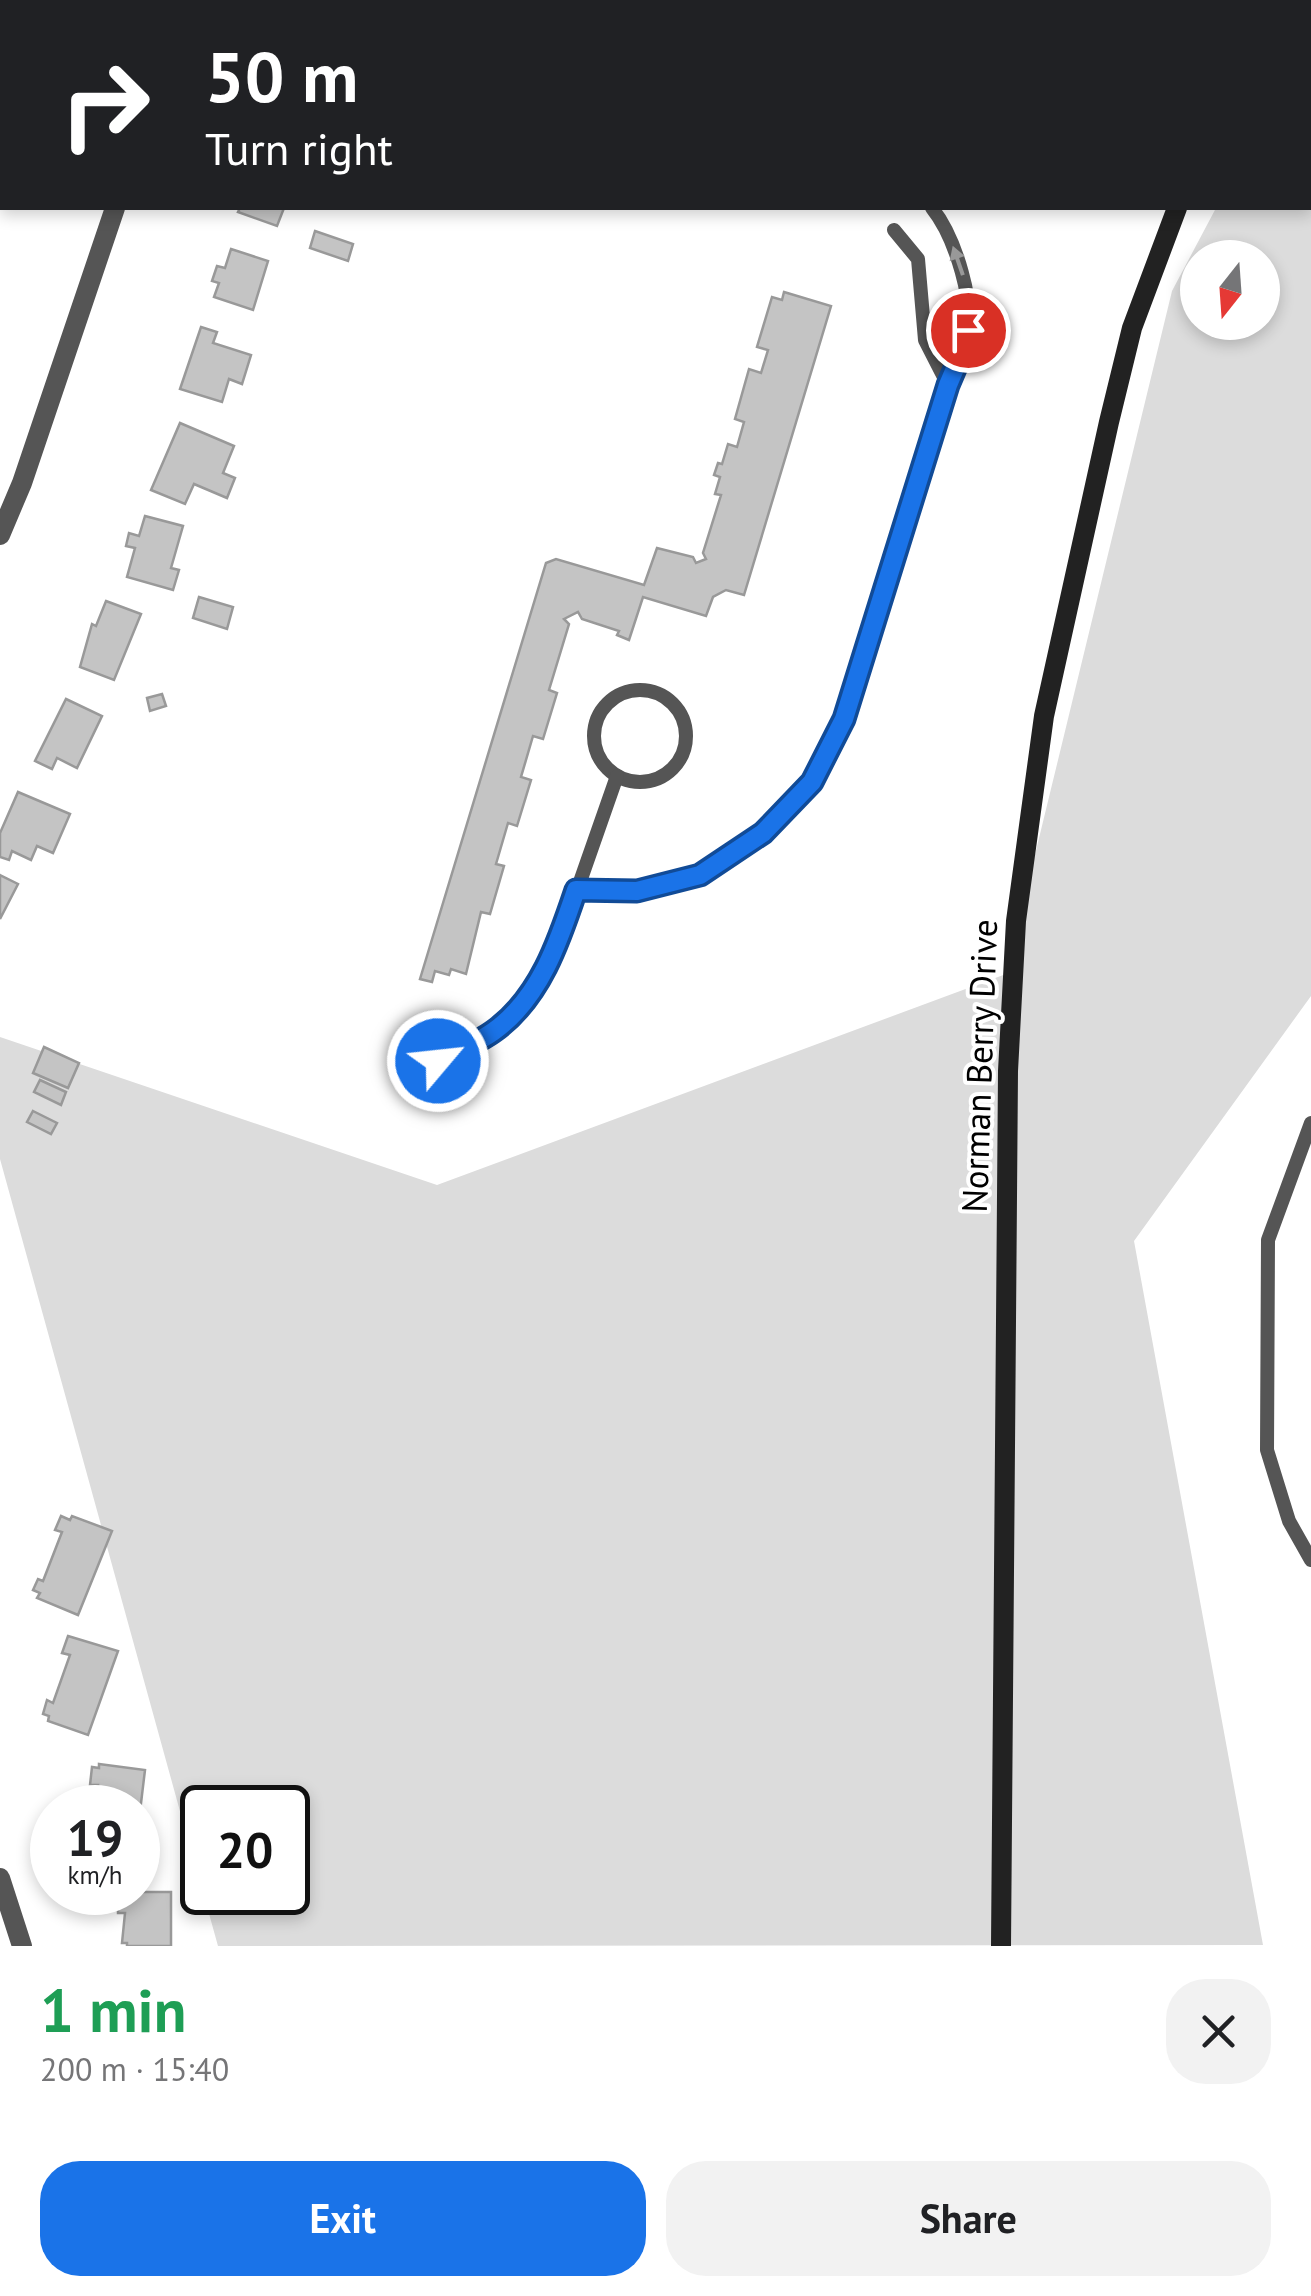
<!DOCTYPE html>
<html lang="en">
<head>
<meta charset="utf-8">
<style>
	body { margin:0; font-family:"PT Sans",sans-serif; background:#f2f2f2; color:#202124; height:100vh; display:flex; flex-direction:column; font-size:38px; white-space:nowrap }
	* { box-sizing:border-box; margin:0 }
	p { font-size:32px; color:#757577 }
	.icon { flex:none; width:55px; height:55px; fill:none; stroke:currentColor; stroke-width:2; stroke-linecap:round; stroke-linejoin:round }
	.map { position:relative; height:1946px; overflow:hidden }
	.panel { display:flex; flex-direction:column; background:#fff; flex:1 }
	.panel>* { flex:none }
	.guide { position:absolute; left:0px; top:0px; width:1312px; height:210px; box-shadow:0 5px 15px #0003; background:#202124; color:#fff; overflow:hidden }
	.needle { width:65px; rotate:197deg }
	.buttons { position:absolute; left:1180px; top:240px; display:grid; gap:20px }
	.buttons a { display:grid; place-items:center; width:100px; height:100px; border-radius:50%; background:#fff; box-shadow:0 5px 15px #0003; font-size:50px }
	.speed { position:absolute; left:30px; top:1785px; display:flex; gap:20px; font-size:50px; font-weight:700; text-align:center }
	.speed>* { display:grid; place-content:center; width:130px; height:130px; border-radius:50%; background:#fff; box-shadow:0 5px 15px #0003; line-height:1 }
	.speed small { font-size:25px; font-weight:400 }
	.speed .limit { border:5px solid #111; border-radius:15px; background:#fff; color:#111 }
	.pin { position:absolute; display:grid; place-items:center; width:85px; height:85px; color:#fff; margin:-42px; border:5px solid #fff; border-radius:50%; box-shadow:0 2px 10px #0007 }
	.me { position:absolute; width:110px; margin:-55px; rotate:62deg; stroke-linejoin:round; filter:drop-shadow(0 0 8px #0008) }
	.turn { display:flex; align-items:center; gap:35px; height:210px; padding:0 40px; font-size:45px }
	.turn .icon { width:130px; height:130px; stroke-width:2.5 }
	.turn b { display:block; font-size:70px; line-height:85px }
	.round { display:grid; place-items:center; flex:none; width:105px; height:105px; border-radius:40px; background:#f2f2f2 }
	.head { display:flex; align-items:center; justify-content:space-between; height:170px; padding:0 40px }
	h1 { font-size:60px; font-weight:600; line-height:75px; color:#1e9e55 }
	.button { display:flex; gap:20px; margin-top:auto; padding:20px 40px }
	.button a { flex:1; height:115px; border-radius:40px; background:#1a73e8; color:#fff; font-size:40px; font-weight:600; line-height:115px; text-align:center }
	.button a+a { background:#f2f2f2; color:#202124 }
	.map>svg:first-child { display:block }
	.green { fill:#dcdcdc; fill-rule:evenodd }
	.building { fill:#c4c4c4; stroke:#999; stroke-width:2.5 }
	.lines { fill:none; stroke-linecap:round; stroke-linejoin:round }
	.service { stroke:#555; stroke-width:14 }
	.minor { stroke:#555; stroke-width:20 }
	.secondary { stroke:#222; stroke-width:20 }
	.oneway { fill:#999 }
	.route-casing { stroke:#114b97; stroke-width:25 }
	.route { stroke:#1a73e8; stroke-width:18 }
	.labels { text-anchor:middle; stroke-width:8; stroke-linejoin:round; paint-order:stroke }
	.street-label { font-size:35px; fill:#000; stroke:#fff }
</style>
</head>
<body>
<div class="map">
<svg width="1311" height="1946" viewBox="0 0 1311 1946">
	<rect width="100%" height="100%" fill="#fff"/>
	<path class="green" d="M1311 24V996L1134 1241 1263 1945 218 1946 203 1892H288V1808H202V1891L0 1159V1037L437 1185 1006 974 1172 291 1216 208H1310ZM1198 258H1262V322H1198Z"/>
	<g class="building">
		<polygon points="0,130 2,131 2,197 0,196"/>
		<polygon points="240,208 284,208 277,226 238,212"/>
		<polygon points="315,231 353,244 348,261 310,248"/>
		<polygon points="231,249 268,261 253,310 214,297 219,283 212,281 217,266 225,268"/>
		<polygon points="784,292 831,306 744,595 726,590 713,597 706,616 643,597 629,640 617,635 619,631 582,619 578,612 564,619 569,624 549,690 557,693 543,739 533,736 521,777 531,780 517,826 508,823 496,864 504,866 490,914 481,912 466,974 451,969 449,975 435,971 432,982 420,979 546,563 556,559 644,585 657,548 693,557 696,563 706,559 703,553 721,495 715,494 720,477 714,475 718,463 722,464 728,444 737,447 744,422 735,419 749,369 761,373 768,350 757,347 772,297 782,300"/>
		<polygon points="201,327 217,332 213,343 251,355 242,384 229,379 222,402 180,389"/>
		<polygon points="180,423 234,446 223,473 235,478 227,498 194,484 185,504 151,490"/>
		<polygon points="145,516 183,526 171,568 179,570 173,590 127,577 135,548 126,546 129,533 139,536"/>
		<polygon points="199,597 233,607 227,629 193,618"/>
		<polygon points="106,601 141,614 114,680 80,667 92,624 96,626"/>
		<polygon points="162,694 166,706 150,711 147,698"/>
		<polygon points="66,699 102,716 77,768 57,758 52,769 35,761"/>
		<polygon points="18,792 70,814 53,853 37,846 31,860 12,851 9,860 0,857 0,833"/>
		<polygon points="0,875 18,884 0,919"/>
		<polygon points="44,1047 79,1063 68,1088 33,1073"/>
		<polygon points="40,1080 66,1092 61,1105 34,1092"/>
		<polygon points="33,1111 57,1123 51,1134 27,1122"/>
		<polygon points="61,1516 70,1520 72,1516 112,1531 78,1615 37,1598 40,1593 33,1590 38,1579 43,1581 62,1532 55,1530"/>
		<polygon points="68,1636 118,1651 88,1735 48,1721 49,1716 43,1714 47,1700 53,1703 70,1655 62,1653"/>
		<polygon points="99,1764 145,1770 138,1828 138,1808 88,1808 89,1802 96,1803 98,1785 90,1785 92,1767 99,1768"/>
		<polygon points="199,1843 202,1843 202,1876 195,1875"/>
		<polygon points="128,1892 171,1892 171,1946 127,1946 127,1943 122,1943 125,1913 118,1913 118,1898 128,1898"/>
	</g>
	<g class="lines">
		<g class="service">
			<polyline points="894,230 918,259 925,340 948,385"/>
			<circle cx="640" cy="736" r="46"/>
			<path d="M576 889 637 891 700 875 763 833 812 782 844 719 948 385C954 371 962 356 966 342 977 305 955 237 932 208"/>
			<polyline points="438,1061 495,1031 523,1000 553,959 617,776"/>
			<polyline points="1311,1123 1268,1240 1267,1450 1289,1521 1311,1560"/>
		</g>
		<g class="minor">
			<polyline points="185,2 186,0"/>
			<polyline points="0,535 22,483 115,208"/>
			<polyline points="0,1878 22,1946"/>
		</g>
		<g class="secondary">
			<polyline points="1290,2 1291,0"/>
			<polyline points="1001,1946 1008,1071 1016,921 1044,716 1109,422 1132,328 1177,208"/>
		</g>
	</g>
	<defs><path id="oneway-solid" d="M-6-.8H1V-3.2L6.5 0L1 3.2V.8H-6Z" transform="scale(2.5)"/></defs>
	<use class="oneway" href="#oneway-solid" transform="translate(958 261) rotate(-109)"/>
	<g class="lines">
		<defs>
			<path id="route" d="M438 1061C456 1051 478 1043 494 1031 540 998 559 941 576 890L637 891 700 875 763 833 812 782 844 719 948 385 968 338V330"/>
		</defs>
		<use href="#route" class="route-casing"/>
		<use href="#route" class="route"/>
	</g>
	<g class="labels">
		<g class="street-label">
			<text transform="translate(980 1066) rotate(-88)" y="12">Norman Berry Drive</text>
		</g>
	</g>
</svg>
<div class="buttons">
<a><svg class="needle" viewBox="-14 -14 28 28"><path d="M0-13l5 13h-10z" fill="#e53935"/><path d="M0 13l5-13h-10z" fill="#757577"/></svg></a>
</div>
<div class="speed"><div>19<small>km/h</small></div><div class="limit">20</div></div>
<div class="pin" style="left:968px;top:330px;background:#d93025"><svg class="icon" aria-label="arrive" viewBox="0 0 24 24"><path d="M6 21V4h12l-3 4 3 4H6"/></svg></div>
<svg class="me" style="left:438px;top:1061px" viewBox="-20 -20 40 40"><circle r="17" fill="#1a73e8" stroke="#fff" stroke-width="3"/><path d="M0-11L8 9 0 5-8 9z" fill="#fff"/></svg>
<div class="guide">
<div class="turn"><svg class="icon" aria-label="right" viewBox="0 0 24 24"><path d="M7 20v-9h11M14 6l5 5-5 5"/></svg><div><b>50 m</b>Turn right</div></div>
</div>
</div>
<section class="panel">
<div class="head"><div><h1>1 min</h1><p>200 m · 15:40</p></div><a class="round"><svg class="icon" aria-label="close" viewBox="0 0 24 24"><path d="M6 6l12 12M18 6L6 18"/></svg></a></div>
<div class="button"><a>Exit</a><a>Share</a></div>
</section>
</body>
</html>
